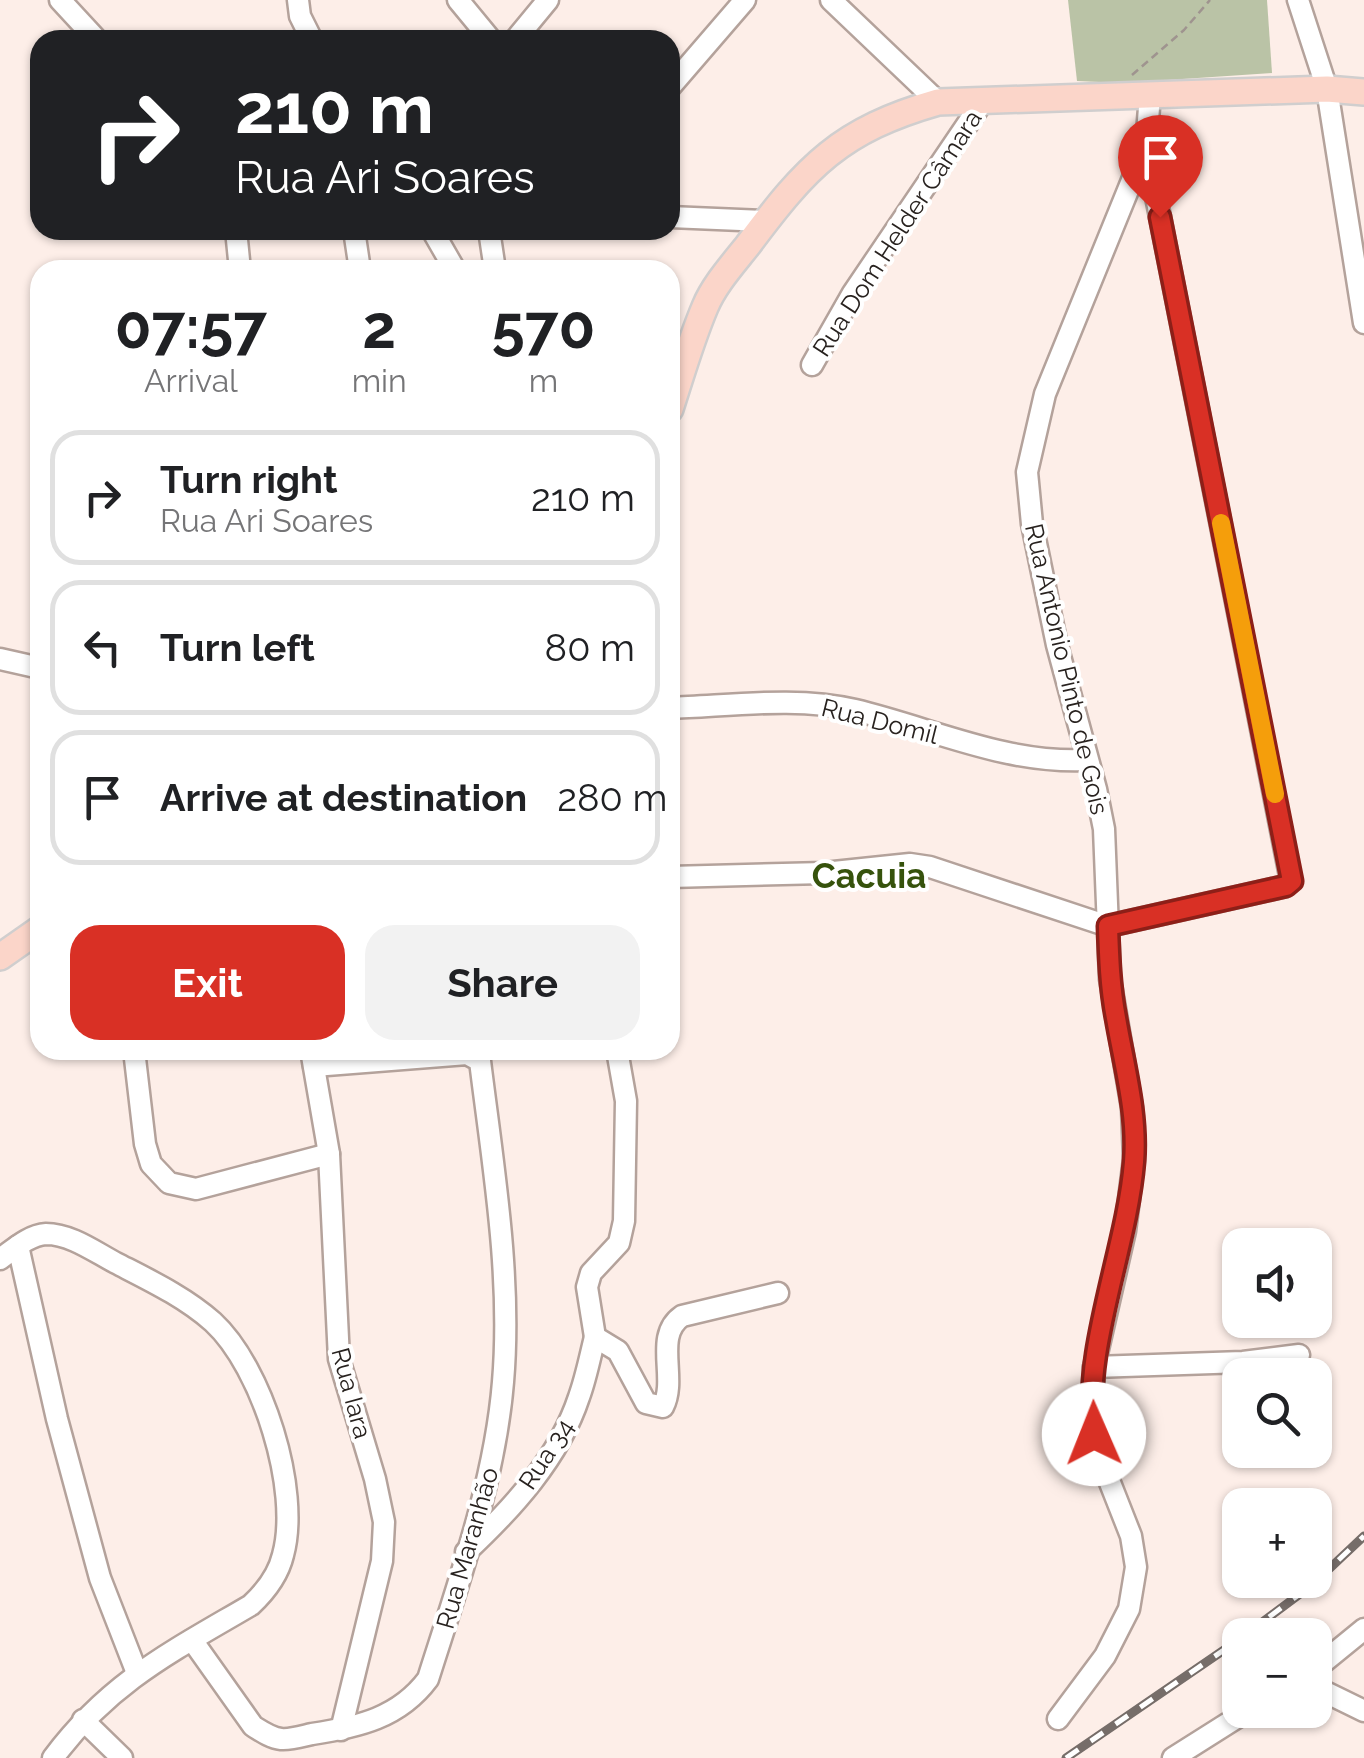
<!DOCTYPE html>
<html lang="en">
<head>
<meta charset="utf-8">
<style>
	body { margin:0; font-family:Raleway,sans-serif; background:#f2f2f2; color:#202124; height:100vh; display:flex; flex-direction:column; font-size:38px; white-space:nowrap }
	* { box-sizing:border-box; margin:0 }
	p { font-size:32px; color:#757577 }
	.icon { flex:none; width:55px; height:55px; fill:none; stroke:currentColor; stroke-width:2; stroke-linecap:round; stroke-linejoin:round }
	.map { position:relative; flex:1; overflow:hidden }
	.side { position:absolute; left:30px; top:260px; width:650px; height:800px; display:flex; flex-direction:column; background:#fff; border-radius:30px; box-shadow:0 2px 8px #0004 }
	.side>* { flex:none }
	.hud { position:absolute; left:30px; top:30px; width:650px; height:210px; border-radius:30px; box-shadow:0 2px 8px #0004; background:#202124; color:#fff; overflow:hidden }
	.tools { position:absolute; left:1222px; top:1228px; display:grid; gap:20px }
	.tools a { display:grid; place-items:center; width:110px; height:110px; border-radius:20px; background:#fff; box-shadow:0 2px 8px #0004; font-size:50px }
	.pin { position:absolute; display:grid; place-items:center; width:85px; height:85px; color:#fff; margin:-102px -42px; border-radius:50% 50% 50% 0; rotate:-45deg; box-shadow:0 0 10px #0007 }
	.pin .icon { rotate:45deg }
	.me { position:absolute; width:110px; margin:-55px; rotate:359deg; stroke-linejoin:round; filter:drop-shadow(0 0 8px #0008) }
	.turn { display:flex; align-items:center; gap:35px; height:210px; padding:0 40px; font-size:45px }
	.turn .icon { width:130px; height:130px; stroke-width:2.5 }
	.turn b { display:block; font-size:70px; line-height:85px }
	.eta { display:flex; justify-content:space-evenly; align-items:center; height:170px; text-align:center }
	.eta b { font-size:60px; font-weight:700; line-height:70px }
	.button { display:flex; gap:20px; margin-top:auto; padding:20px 40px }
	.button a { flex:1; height:115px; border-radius:30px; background:#d93025; color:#fff; font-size:40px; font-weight:700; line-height:115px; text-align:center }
	.button a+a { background:#f2f2f2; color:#202124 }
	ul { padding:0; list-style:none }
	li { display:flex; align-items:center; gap:30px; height:135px; margin:0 20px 15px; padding:0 20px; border:5px solid #e0e0e0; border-radius:30px }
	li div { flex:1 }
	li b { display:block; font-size:38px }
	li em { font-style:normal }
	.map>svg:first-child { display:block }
	.green { fill:#bac3a6 }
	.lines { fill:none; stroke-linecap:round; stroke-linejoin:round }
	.minor-casing { stroke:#b4a29b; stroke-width:25 }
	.major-casing { stroke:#d0cece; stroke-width:30 }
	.path { stroke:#9f948f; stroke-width:2.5; stroke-dasharray:8 5; stroke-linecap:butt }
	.minor { stroke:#fff; stroke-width:20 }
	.major { stroke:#fbd5c9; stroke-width:25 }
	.rail-casing { stroke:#766d69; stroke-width:9 }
	.rail { stroke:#fff; stroke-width:5; stroke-dasharray:15; stroke-linecap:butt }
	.route-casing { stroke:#8d1f18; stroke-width:25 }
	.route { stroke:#d93025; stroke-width:18 }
	.slow { stroke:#f59e0b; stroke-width:18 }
	.labels { text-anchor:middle; stroke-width:8; stroke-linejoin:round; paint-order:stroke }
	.street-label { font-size:25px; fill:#28221f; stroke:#fff }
	.district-label { font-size:35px; font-weight:bold; fill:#36520c; stroke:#fff }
</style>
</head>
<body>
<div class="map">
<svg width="1364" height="1758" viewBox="0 0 1364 1758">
	<rect width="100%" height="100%" fill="#fdeee8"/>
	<polygon class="green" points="1068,0 1267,0 1272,73 1123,83 1077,81"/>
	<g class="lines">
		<defs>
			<g id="minor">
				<polyline points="60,0 97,40"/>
				<polyline points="298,0 300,16 312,40"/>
				<polyline points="458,0 491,40"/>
				<polyline points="831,0 938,102"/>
				<polyline points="1298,0 1327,89 1364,323"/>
				<polyline points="515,40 548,0"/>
				<polyline points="670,87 745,0"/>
				<polyline points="670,217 766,221"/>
				<polyline points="236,230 240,270"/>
				<polyline points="354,230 360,270"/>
				<polyline points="432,230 455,270"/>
				<polyline points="489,230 495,270"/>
				<polyline points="812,365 853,293 983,101"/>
				<polyline points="0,659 40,668"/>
				<path d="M670 708C730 706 797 696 855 710 934 729 1005 764 1087 760"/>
				<polyline points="670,877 824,873 910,864 930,867 1108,926 1286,886 1291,881 1146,146 1150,95"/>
				<polyline points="134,1050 145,1144 151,1164 169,1183 196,1189 329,1154"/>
				<polyline points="311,1050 329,1154 339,1359 375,1479 384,1522 382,1561 341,1730"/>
				<path d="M617 1050 626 1101 624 1221 619 1243 591 1273 587 1287 595 1337 618 1351 646 1403 663 1407C678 1378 653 1336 682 1316L778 1293"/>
				<polyline points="18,1246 57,1419 100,1578 137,1673"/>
				<path d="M0 1259C14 1249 29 1235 46 1234 71 1234 95 1252 116 1263 149 1280 185 1297 213 1322 262 1367 301 1490 283 1555 278 1576 266 1591 251 1605 171 1652 110 1682 53 1758"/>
				<polyline points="1094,1367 1243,1362 1299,1355"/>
				<path d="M466 1552C512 1509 559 1458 579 1397 586 1378 590 1357 595 1337"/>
				<path d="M192 1640 253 1726C261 1731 271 1738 281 1739 290 1740 303 1736 312 1734 358 1727 399 1718 428 1679 458 1584 495 1481 503 1382 512 1276 493 1166 480 1061L467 1054 314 1066"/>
				<polyline points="1315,1669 1364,1629"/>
				<polyline points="1315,1687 1364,1711"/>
				<polyline points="1058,1719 1105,1656 1129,1609 1136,1567 1131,1536 1105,1470 1092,1420 1094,1367 1125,1231 1134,1159 1132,1108 1110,979 1104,829 1096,789 1057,645 1032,524 1027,472 1045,394 1146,146"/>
				<polyline points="83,1720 122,1758"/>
				<polyline points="1173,1758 1249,1710"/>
			</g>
			<g id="major">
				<path d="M670 409C681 375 691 340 705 307 714 285 733 264 748 245 807 166 840 130 938 102L1327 89 1364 92"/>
				<polyline points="0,957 40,929"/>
			</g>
		</defs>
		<use href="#minor" class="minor-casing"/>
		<use href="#major" class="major-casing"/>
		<polyline class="path" points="1132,75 1184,30 1210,0"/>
		<use href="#minor" class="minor"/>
		<use href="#major" class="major"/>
		<defs>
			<g id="rail">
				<polyline points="1245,1635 1312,1585 1364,1536"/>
				<polyline points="1066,1758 1240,1639"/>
			</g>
		</defs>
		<use href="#rail" class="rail-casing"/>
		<use href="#rail" class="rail"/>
	</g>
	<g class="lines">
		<defs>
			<path id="route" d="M1094 1434C1082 1350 1127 1249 1134 1162 1138 1114 1124 1065 1116 1018 1110 987 1109 957 1108 926L1286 886 1292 881 1160 217"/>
		</defs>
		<use href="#route" class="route-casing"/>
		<use href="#route" class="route"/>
		<polyline class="slow" points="1221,523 1275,794"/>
	</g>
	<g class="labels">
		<g class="street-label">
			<text transform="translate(897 233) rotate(-57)" y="9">Rua Dom Helder Câmara</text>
			<text transform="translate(1067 669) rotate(77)" y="9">Rua Antonio Pinto de Gois</text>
			<text transform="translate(880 721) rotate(14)" y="9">Rua Domil</text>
			<text transform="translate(352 1393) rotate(75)" y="9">Rua Iara</text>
			<text transform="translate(546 1454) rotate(-57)" y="9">Rua 34</text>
			<text transform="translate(467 1548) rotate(-74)" y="9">Rua Maranhão</text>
		</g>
		<g class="district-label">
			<text x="869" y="888">Cacuia</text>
		</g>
	</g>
</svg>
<div class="tools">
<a><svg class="icon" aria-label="sound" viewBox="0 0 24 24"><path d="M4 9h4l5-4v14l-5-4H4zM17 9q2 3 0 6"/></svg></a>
<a><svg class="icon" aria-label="search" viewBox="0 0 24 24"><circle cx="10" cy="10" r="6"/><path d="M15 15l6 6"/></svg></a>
<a>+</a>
<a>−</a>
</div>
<div class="pin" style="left:1160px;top:217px;background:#d93025"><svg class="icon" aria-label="arrive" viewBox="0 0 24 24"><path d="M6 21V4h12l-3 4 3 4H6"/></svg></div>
<svg class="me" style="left:1094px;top:1434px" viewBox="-20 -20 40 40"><circle r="19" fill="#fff"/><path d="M0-13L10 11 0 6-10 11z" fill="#d93025"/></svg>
<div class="hud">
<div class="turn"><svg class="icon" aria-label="right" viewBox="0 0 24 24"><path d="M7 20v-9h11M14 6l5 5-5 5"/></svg><div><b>210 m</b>Rua Ari Soares</div></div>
</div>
<section class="side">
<div class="eta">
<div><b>07:57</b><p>Arrival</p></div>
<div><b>2</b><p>min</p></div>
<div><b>570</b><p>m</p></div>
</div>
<ul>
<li><svg class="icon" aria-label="right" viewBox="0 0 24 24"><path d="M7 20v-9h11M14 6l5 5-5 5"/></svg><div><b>Turn right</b><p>Rua Ari Soares</p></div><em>210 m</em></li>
<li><svg class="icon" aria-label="left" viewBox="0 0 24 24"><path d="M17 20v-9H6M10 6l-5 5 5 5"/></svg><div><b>Turn left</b></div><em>80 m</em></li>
<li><svg class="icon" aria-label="arrive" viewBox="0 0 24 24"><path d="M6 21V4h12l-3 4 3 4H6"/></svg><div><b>Arrive at destination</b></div><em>280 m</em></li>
</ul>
<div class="button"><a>Exit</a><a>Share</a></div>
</section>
</div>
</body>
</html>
